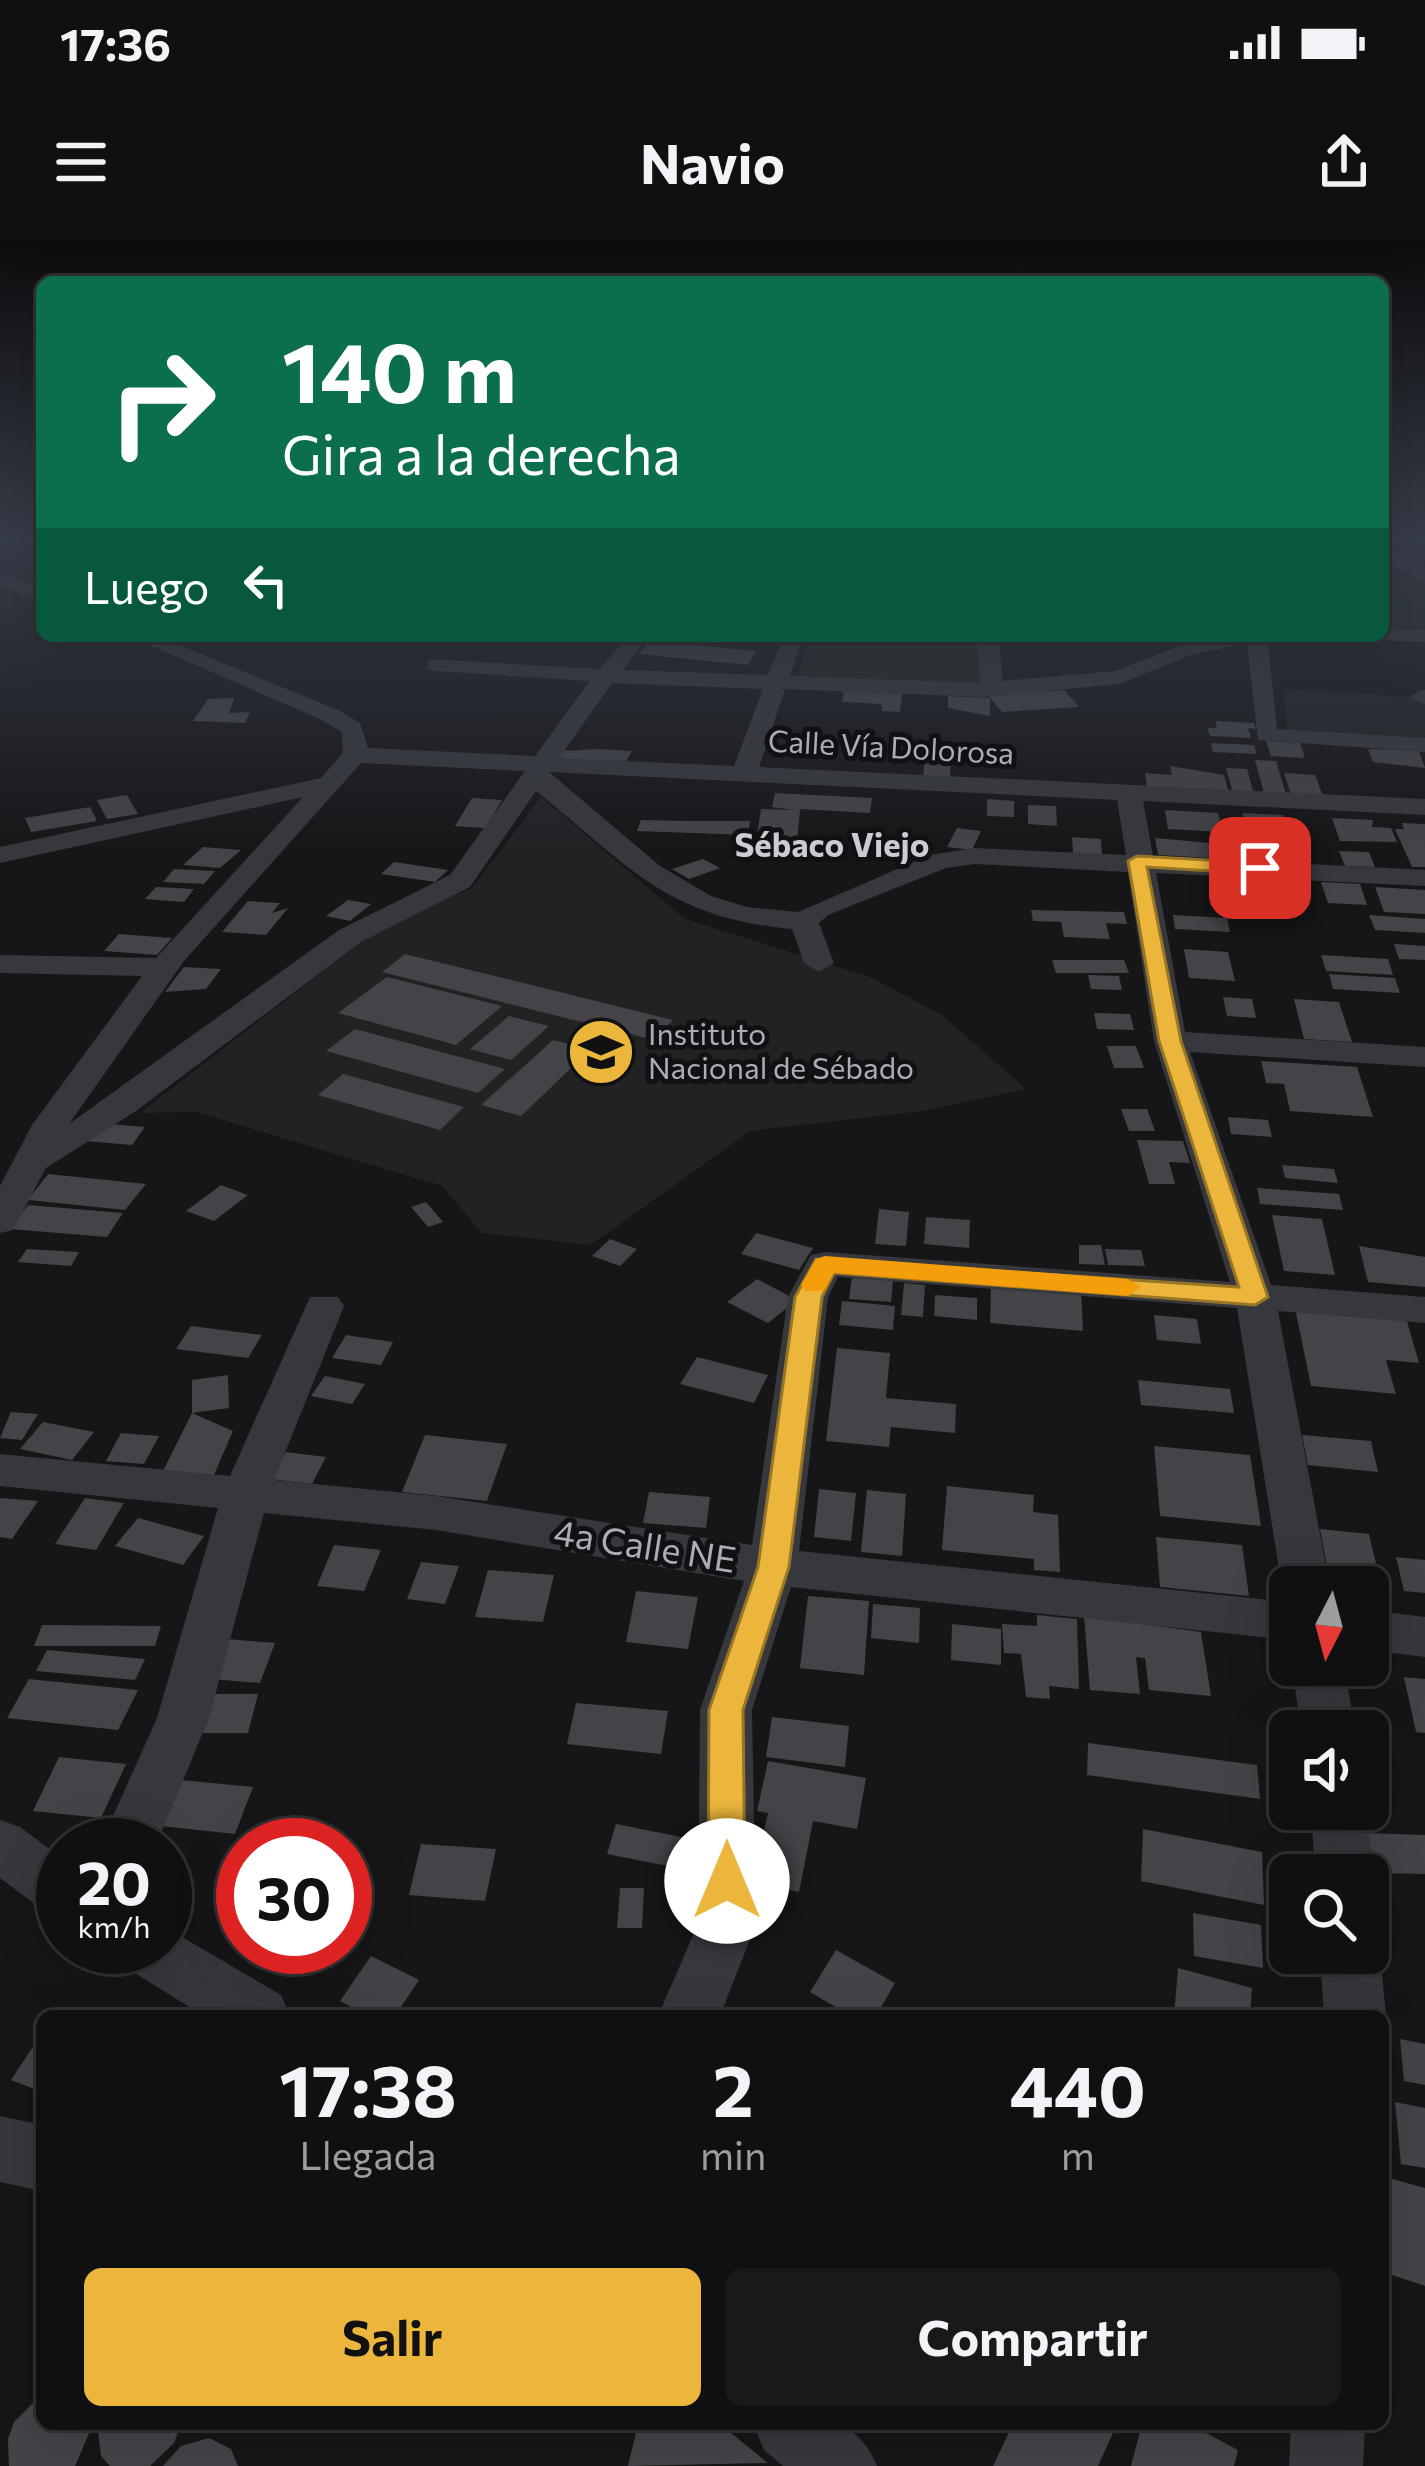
<!DOCTYPE html>
<html lang="es">
<head>
<meta charset="utf-8">
<style>
	body { margin:0; font-family:Commissioner,sans-serif; background:#19191b; color:#f1f3f6; height:100vh; display:flex; flex-direction:column; font-size:45px; white-space:nowrap }
	* { box-sizing:border-box; margin:0 }
	p { font-size:39px; color:#9c9d9f }
	.icon { flex:none; width:66px; height:66px; fill:none; stroke:currentColor; stroke-width:2; stroke-linecap:round; stroke-linejoin:round }
	.map { position:relative; flex:1; overflow:hidden }
	.panel { position:absolute; left:36px; top:1770px; width:1353px; height:420px; display:flex; flex-direction:column; background:#101012; border-radius:18px; box-shadow:0 12px 48px #0002,0 0 0 3px #303032 }
	.panel>* { flex:none }
	.guide { position:absolute; left:36px; top:36px; width:1353px; height:366px; border-radius:18px; box-shadow:0 12px 48px #0002,0 0 0 3px #303032; background:#0b6e4f; color:#fff; overflow:hidden }
	.needle { width:78px; rotate:186deg }
	.fabs { position:absolute; left:1269px; top:1326px; display:grid; gap:24px }
	.fabs a { display:grid; place-items:center; width:120px; height:120px; border-radius:18px; background:#101012; box-shadow:0 12px 48px #0002,0 0 0 3px #303032; font-size:60px }
	.speed { position:absolute; left:36px; top:1578px; display:flex; gap:24px; font-size:60px; font-weight:700; text-align:center }
	.speed>* { display:grid; place-content:center; width:156px; height:156px; border-radius:50%; background:#101012; box-shadow:0 12px 48px #0002,0 0 0 3px #303032; line-height:1 }
	.speed small { font-size:30px; font-weight:400 }
	.speed .limit { border:18px solid #d22; background:#fff; color:#111 }
	.pin { position:absolute; display:grid; place-items:center; width:102px; height:102px; color:#fff; margin:-51px; border-radius:24px; box-shadow:0 6px 18px #0006 }
	.me { position:absolute; width:132px; margin:-66px; rotate:0deg; stroke-linejoin:round; filter:drop-shadow(0 0 9px #0008) }
	.turn { display:flex; align-items:center; gap:42px; height:252px; padding:0 48px; font-size:54px }
	.turn .icon { width:156px; height:156px; stroke-width:2.5 }
	.turn b { display:block; font-size:84px; line-height:102px }
	.then { display:flex; align-items:center; height:114px; padding:0 48px; background:#0003; gap:24px; font-size:45px }
	.eta { display:flex; justify-content:space-evenly; align-items:center; height:204px; text-align:center }
	.eta b { font-size:72px; font-weight:700; line-height:84px }
	.primary-button { display:flex; gap:24px; margin-top:auto; padding:24px 48px }
	.primary-button a { flex:1; height:138px; border-radius:18px; background:#ebb63b; color:#111; font-size:48px; font-weight:700; line-height:138px; text-align:center }
	.primary-button a+a { background:#19191b; color:#f1f3f6 }
	.status { display:flex; justify-content:space-between; align-items:center; height:84px; padding:0 60px; background:#101012; direction:ltr }
	.status svg { height:33px; fill:currentColor }
	header { display:flex; justify-content:space-between; align-items:center; height:156px; padding:0 48px; background:#101012; font-size:54px; font-weight:700 }
	.map>svg:first-child { display:block }
	.built { fill:#222225 }
	.green { fill:#202822 }
	.building { fill:#434348 }
	.lines { fill:none; stroke-linecap:round; stroke-linejoin:round }
	.minor { fill:#37383d; fill-rule:evenodd }
	.route { fill:#ebb63b; stroke:#997626; stroke-width:3 }
	.slow { fill:#f59e0b }
	.labels { text-anchor:middle; stroke-width:10; stroke-linejoin:round; paint-order:stroke }
	.far-street-label { font-size:30px; fill:#a9adb8; stroke:#111113 }
	.far-poi-label { font-size:30px; fill:#a9adb8; stroke:#111113; text-anchor:start }
	.far-neighbourhood-label { font-size:33px; font-weight:bold; fill:#caccd4; stroke:#111113 }
	.street-label { font-size:36px; fill:#a9adb8; stroke:#111113 }
</style>
</head>
<body>
<div class="status"><b>17:36</b><svg viewBox="0 0 49 12"><path d="M0 12V9h3v3zM5 12V6h3v6zM10 12V3h3v9zM15 12V0h3v12zM26 1h20v11H26zM47 4h2v5h-2z"/></svg></div>
<header><svg class="icon" aria-label="menu" viewBox="0 0 24 24"><path d="M4 6h16M4 12h16M4 18h16"/></svg>Navio<svg class="icon" aria-label="share" viewBox="0 0 24 24"><path d="M12 15V3M7 8l5-5 5 5M5 13v7h14v-7"/></svg></header>
<div class="map">
<svg width="1425" height="2226" viewBox="0 0 1425 2226">
	<rect width="100%" height="100%" fill="#161618"/>
	<g class="built">
		<polygon points="1284,449 1425,458 1425,502 1287,492"/>
		<polygon points="541,557 685,679 870,737 942,775 1026,849 923,871 750,891 591,1005 482,993 442,946 196,872 140,873 381,686 472,648"/>
	</g>
	<g class="green">
		<polygon points="1383,326 1425,348 1425,394 1383,394"/>
		<polygon points="808,396 981,396 982,445 798,439"/>
	</g>
	<g class="building">
		<polygon points="1031,396 1096,396 1097,403 1031,402"/>
		<polygon points="650,401 757,411 747,425 638,414"/>
		<polygon points="1064,450 1079,467 1002,472 988,455"/>
		<polygon points="844,451 902,454 900,472 882,471 882,464 842,462"/>
		<polygon points="948,456 990,458 990,476 948,468"/>
		<polygon points="234,458 229,473 250,472 245,483 193,481 208,459"/>
		<polygon points="1215,481 1254,483 1256,489 1248,488 1251,498 1210,496 1207,488 1217,488"/>
		<polygon points="1266,501 1300,503 1305,518 1271,516"/>
		<polygon points="1211,503 1254,505 1257,514 1213,512"/>
		<polygon points="598,509 632,511 623,526 556,521 562,511"/>
		<polygon points="1368,509 1419,511 1425,528 1373,522"/>
		<polygon points="1255,520 1276,521 1286,554 1264,553"/>
		<polygon points="925,521 951,523 950,537 923,536"/>
		<polygon points="1170,526 1224,535 1230,558 1148,554 1145,533 1172,535"/>
		<polygon points="1226,528 1247,529 1254,554 1233,553"/>
		<polygon points="1284,533 1315,535 1323,556 1291,555"/>
		<polygon points="775,553 872,558 870,573 800,569 797,604 756,603 761,569 794,570 772,567"/>
		<polygon points="127,555 138,574 107,579 97,560"/>
		<polygon points="472,558 502,560 485,588 455,586"/>
		<polygon points="987,559 1014,561 1014,577 987,576"/>
		<polygon points="1028,565 1056,566 1057,586 1028,584"/>
		<polygon points="90,567 97,581 31,592 25,578"/>
		<polygon points="1165,570 1218,573 1222,592 1168,589"/>
		<polygon points="1242,573 1283,575 1286,585 1245,583"/>
		<polygon points="1332,578 1373,580 1372,587 1391,588 1397,602 1340,601"/>
		<polygon points="641,580 686,581 750,581 748,595 637,591"/>
		<polygon points="1402,583 1425,584 1425,627 1412,627 1395,589 1404,589"/>
		<polygon points="957,588 981,591 972,610 947,607"/>
		<polygon points="1072,597 1101,599 1102,615 1073,613"/>
		<polygon points="1155,598 1243,606 1246,620 1158,615"/>
		<polygon points="1275,604 1307,606 1312,621 1280,619"/>
		<polygon points="203,607 241,610 220,628 183,625"/>
		<polygon points="1339,611 1369,612 1375,627 1345,626"/>
		<polygon points="703,619 720,628 689,639 672,629"/>
		<polygon points="394,622 448,630 435,642 381,634"/>
		<polygon points="174,629 215,631 204,644 163,642"/>
		<polygon points="1229,639 1251,640 1256,660 1234,659"/>
		<polygon points="1321,642 1360,644 1367,665 1328,663"/>
		<polygon points="156,647 194,649 184,662 145,659"/>
		<polygon points="1375,647 1425,650 1425,674 1384,672"/>
		<polygon points="348,660 371,664 350,681 326,676"/>
		<polygon points="248,661 280,663 272,673 288,668 266,695 222,692"/>
		<polygon points="1031,670 1124,672 1127,684 1106,683 1110,699 1064,697 1061,682 1033,681"/>
		<polygon points="1173,675 1227,678 1230,692 1175,689"/>
		<polygon points="1369,675 1425,679 1425,693 1375,690"/>
		<polygon points="119,694 172,698 157,715 104,711"/>
		<polygon points="1394,704 1425,706 1425,720 1399,719"/>
		<polygon points="1184,709 1228,712 1235,741 1189,738"/>
		<polygon points="405,714 673,780 654,800 382,732"/>
		<polygon points="1321,715 1388,719 1393,735 1326,731"/>
		<polygon points="1052,720 1124,720 1129,733 1056,733"/>
		<polygon points="184,727 221,729 206,749 165,752"/>
		<polygon points="1329,734 1395,738 1400,753 1333,749"/>
		<polygon points="1088,735 1119,736 1122,750 1091,749"/>
		<polygon points="387,737 502,766 456,805 338,773"/>
		<polygon points="1223,757 1252,759 1256,778 1227,776"/>
		<polygon points="1294,759 1339,762 1352,802 1304,799"/>
		<polygon points="1094,773 1130,774 1134,790 1097,789"/>
		<polygon points="509,776 549,786 511,820 470,809"/>
		<polygon points="355,789 505,829 478,853 326,811"/>
		<polygon points="553,800 591,809 521,876 481,865"/>
		<polygon points="1107,806 1136,806 1144,828 1114,828"/>
		<polygon points="1261,821 1357,827 1373,877 1290,871 1284,844 1266,843"/>
		<polygon points="343,834 464,867 440,890 318,855"/>
		<polygon points="1121,869 1147,869 1155,891 1129,891"/>
		<polygon points="1228,877 1268,880 1272,897 1231,894"/>
		<polygon points="99,883 145,887 132,905 85,901"/>
		<polygon points="1137,900 1183,901 1190,923 1169,922 1175,944 1149,944"/>
		<polygon points="1282,925 1334,929 1338,943 1285,938"/>
		<polygon points="48,934 146,944 125,970 28,960"/>
		<polygon points="221,945 248,955 214,981 186,971"/>
		<polygon points="1257,948 1339,954 1343,970 1260,964"/>
		<polygon points="426,962 443,982 428,987 411,967"/>
		<polygon points="28,965 123,973 107,997 10,989"/>
		<polygon points="879,969 909,972 906,1006 875,1004"/>
		<polygon points="1272,975 1322,979 1335,1035 1284,1031"/>
		<polygon points="926,977 970,980 969,1008 924,1004"/>
		<polygon points="756,993 813,1008 799,1030 741,1014"/>
		<polygon points="610,999 637,1009 620,1026 592,1016"/>
		<polygon points="1079,1005 1101,1005 1105,1025 1079,1024"/>
		<polygon points="1359,1006 1425,1017 1425,1047 1368,1042"/>
		<polygon points="27,1009 79,1012 71,1026 18,1022"/>
		<polygon points="1105,1009 1141,1010 1145,1026 1108,1025"/>
		<polygon points="852,1036 893,1040 891,1062 849,1059"/>
		<polygon points="757,1039 797,1060 768,1083 727,1062"/>
		<polygon points="991,1042 1081,1049 1083,1091 990,1083"/>
		<polygon points="904,1043 925,1045 923,1077 901,1075"/>
		<polygon points="935,1055 977,1058 977,1080 934,1076"/>
		<polygon points="842,1061 895,1066 893,1090 839,1085"/>
		<polygon points="1295,1068 1406,1078 1419,1123 1386,1120 1396,1154 1311,1146"/>
		<polygon points="1154,1075 1197,1079 1201,1104 1157,1100"/>
		<polygon points="191,1086 262,1095 248,1118 176,1109"/>
		<polygon points="346,1095 393,1102 381,1125 332,1118"/>
		<polygon points="837,1108 890,1113 886,1158 956,1164 955,1193 891,1187 889,1207 826,1201"/>
		<polygon points="697,1117 768,1135 754,1163 680,1144"/>
		<polygon points="228,1135 229,1168 192,1173 192,1140"/>
		<polygon points="325,1136 365,1144 352,1164 311,1156"/>
		<polygon points="1138,1140 1230,1149 1234,1173 1141,1165"/>
		<polygon points="11,1172 38,1174 22,1200 0,1198"/>
		<polygon points="192,1173 233,1191 213,1237 162,1233"/>
		<polygon points="43,1182 94,1192 72,1220 20,1209"/>
		<polygon points="121,1193 159,1196 144,1224 106,1221"/>
		<polygon points="425,1195 507,1204 487,1261 402,1252"/>
		<polygon points="1302,1195 1371,1201 1378,1232 1308,1225"/>
		<polygon points="1154,1206 1250,1215 1261,1286 1160,1276"/>
		<polygon points="286,1212 326,1217 312,1244 271,1239"/>
		<polygon points="947,1246 1034,1255 1033,1272 1058,1275 1060,1332 1034,1330 1034,1319 942,1310"/>
		<polygon points="819,1249 856,1253 851,1301 814,1297"/>
		<polygon points="867,1250 906,1254 902,1316 861,1312"/>
		<polygon points="649,1252 710,1257 706,1288 643,1283"/>
		<polygon points="0,1258 38,1261 12,1299 0,1297"/>
		<polygon points="85,1258 124,1263 96,1310 55,1304"/>
		<polygon points="138,1278 204,1296 183,1325 115,1306"/>
		<polygon points="1320,1289 1369,1294 1386,1366 1368,1364 1368,1347 1331,1347"/>
		<polygon points="1156,1297 1242,1305 1249,1356 1160,1347"/>
		<polygon points="334,1305 381,1310 364,1351 317,1346"/>
		<polygon points="1396,1317 1425,1320 1425,1353 1404,1351"/>
		<polygon points="421,1322 459,1326 445,1364 407,1359"/>
		<polygon points="488,1330 554,1335 543,1382 475,1377"/>
		<polygon points="636,1351 698,1357 688,1409 626,1402"/>
		<polygon points="808,1356 869,1361 864,1435 800,1428"/>
		<polygon points="873,1364 920,1368 919,1403 871,1398"/>
		<polygon points="1037,1375 1077,1379 1079,1449 1049,1446 1050,1459 1026,1457 1021,1414 1004,1413 1002,1384 1037,1386"/>
		<polygon points="1084,1376 1201,1392 1211,1456 1149,1450 1145,1418 1136,1417 1140,1454 1090,1450"/>
		<polygon points="952,1384 1001,1389 1001,1425 951,1420"/>
		<polygon points="42,1385 161,1386 155,1406 34,1406"/>
		<polygon points="227,1399 275,1403 260,1443 211,1439"/>
		<polygon points="47,1410 145,1419 135,1440 36,1431"/>
		<polygon points="1404,1437 1425,1439 1425,1493 1416,1492"/>
		<polygon points="29,1439 138,1450 118,1490 7,1478"/>
		<polygon points="204,1454 258,1454 248,1493 194,1493"/>
		<polygon points="576,1463 668,1471 661,1514 567,1504"/>
		<polygon points="772,1477 849,1486 845,1527 766,1517"/>
		<polygon points="1088,1503 1257,1525 1260,1559 1087,1535"/>
		<polygon points="59,1517 126,1524 101,1578 33,1571"/>
		<polygon points="768,1521 866,1538 857,1589 813,1581 799,1652 752,1643 768,1573 757,1571"/>
		<polygon points="181,1540 253,1547 235,1594 161,1586"/>
		<polygon points="616,1584 696,1600 688,1630 607,1614"/>
		<polygon points="1143,1589 1262,1612 1264,1665 1141,1641"/>
		<polygon points="1366,1593 1425,1595 1425,1634 1378,1633"/>
		<polygon points="421,1604 496,1609 485,1661 409,1655"/>
		<polygon points="620,1648 644,1648 642,1688 617,1688"/>
		<polygon points="1193,1673 1261,1685 1263,1728 1194,1716"/>
		<polygon points="836,1710 895,1743 876,1776 851,1776 810,1752"/>
		<polygon points="371,1716 419,1740 395,1776 368,1776 340,1761"/>
		<polygon points="1178,1728 1252,1748 1250,1776 1174,1776"/>
		<polygon points="38,1799 42,1800 42,1852 11,1840"/>
		<polygon points="1400,1799 1425,1804 1425,1845 1404,1841"/>
		<polygon points="1395,1862 1425,1868 1425,1928 1401,1924"/>
		<polygon points="1389,1938 1425,1948 1425,2046 1389,2034"/>
		<polygon points="42,2154 42,2184 93,2184 75,2226 9,2226 8,2199 14,2182"/>
		<polygon points="97,2184 181,2184 174,2203 150,2226 110,2226 101,2216"/>
		<polygon points="638,2184 710,2184 707,2194 720,2184 768,2223 628,2226"/>
		<polygon points="1013,2184 1117,2184 1098,2226 993,2226"/>
		<polygon points="1142,2184 1189,2184 1238,2210 1234,2226 1131,2226"/>
		<polygon points="209,2198 231,2209 238,2226 163,2226 181,2206"/>
	</g>
	<g class="lines">
		<g class="minor">
			<polygon points="1383,307 1425,329 1425,343 1383,321"/>
			<polygon points="0,333 42,349 42,362 0,346"/>
			<polygon points="1383,390 1425,390 1425,402 1376,400 1373,396 1383,396"/>
			<path d="M129 396H157L338 470 360 483 368 508 535 516 590 441 436 431 428 429V419L600 429 628 396H649L623 430 768 435 783 396H803L790 436 980 443 978 396H998L1003 441 1115 431 1185 404 1220 396H1267L1277 489 1425 498V512L1258 500 1247 403 1191 415 1119 444 983 457 785 449 759 527 1425 559V575L1143 561 1153 616 1425 630V646L1156 633 1185 792 1425 807V827L1190 812 1271 1045 1425 1057V1083L1278 1071 1330 1347H1290V1361L1282 1347 1237 1068 838 1037 828 1057 799 1311 1290 1362V1400L791 1347 752 1470 756 1684 720 1776H658L698 1684 700 1470 744 1341 436 1290 264 1273 209 1478 156 1605H100L157 1478 218 1268 0 1246V1214L230 1236 310 1057H338L344 1066 274 1240 436 1256 752 1305 788 1057 811 1015 825 1012 1230 1042 1154 801 1128 632 975 624 946 628 828 675 819 683 834 723 819 732 804 723 792 689C666 678 628 625 536 551L470 647 361 702 136 871 46 928 13 990 0 993V946L32 885 142 736 0 733V715L156 718 303 557 0 623V607L321 538 343 513 342 492 322 480ZM612 443 763 449 734 526 559 518ZM361 523 525 531 450 635 339 690 69 884 184 721ZM549 532 1117 560 1126 615 975 608 930 615 798 672 747 667 711 656 660 626Z"/>
			<polygon points="1421,450 1425,450 1425,464 1410,457"/>
			<polygon points="1368,1370 1425,1377 1425,1417 1368,1410"/>
			<polygon points="1292,1425 1344,1425 1355,1491 1301,1491"/>
			<polygon points="1311,1569 1367,1569 1373,1635 1368,1645 1368,1635 1315,1635"/>
			<polygon points="0,1580 20,1587 63,1619 63,1678 43,1670 0,1638"/>
			<polygon points="165,1687 281,1755 290,1776 204,1776 125,1727 116,1707 165,1707"/>
			<polygon points="1368,1692 1380,1713 1386,1776 1383,1782 1383,1776 1324,1776 1320,1713 1368,1713"/>
			<polygon points="0,1876 42,1885 42,1951 0,1942"/>
			<path d="M753 2184C809 2184 853 2167 877 2226H783L764 2210Z"/>
			<polygon points="1291,2184 1365,2184 1363,2226 1289,2226"/>
		</g>
	</g>
	<linearGradient id="sky" x2="0" y2="1"><stop stop-color="#0c0c0d"/><stop offset="0.49" stop-color="#363c48"/><stop offset="1" stop-color="#363c48" stop-opacity="0"/></linearGradient>
	<rect width="1425" height="612" fill="url(#sky)"/>
	<polygon class="route" points="1137,616 1260,623 1269,628 1260,634 1147,627 1181,801 1268,1057 1255,1065 834,1033 822,1057 789,1327 743,1470 745,1641 740,1653 727,1658 713,1653 708,1641 709,1470 758,1327 795,1057 816,1019 1239,1047 1159,801 1128,621"/>
	<polygon class="slow" points="825,1016 1128,1039 1141,1047 1128,1056 834,1033 824,1051 805,1051 801,1045 816,1019"/>
	<defs>
		<symbol id="university-disc" viewBox="-11 -11 22 22"><circle r="9.5" fill="#ebb63b" stroke="#111113"/><path d="M0-5L7-2L0 1L-7-2ZM-4 1L0 2.5L4 1V4Q0 6-4 4Z" fill="#111"/></symbol>
	</defs>
	<g fill-rule="evenodd">
		<use href="#university-disc" x="563" y="774" width="76" height="76"/>
	</g>
	<g class="labels">
		<g class="far-street-label">
			<text transform="translate(891 508) rotate(3)" y="10">Calle Vía Dolorosa</text>
		</g>
		<g class="far-poi-label">
			<text x="648" y="805">Instituto<tspan x="648" dy="34">Nacional de Sébado</tspan></text>
		</g>
		<g class="far-neighbourhood-label">
			<text x="832" y="617">Sébaco Viejo</text>
		</g>
		<g class="street-label">
			<text transform="translate(645 1306) rotate(9)" y="13">4a Calle NE</text>
		</g>
	</g>
</svg>
<div class="fabs">
<a><svg class="needle" viewBox="-14 -14 28 28"><path d="M0-13l5 13h-10z" fill="#e53935"/><path d="M0 13l5-13h-10z" fill="#9c9d9f"/></svg></a>
<a><svg class="icon" aria-label="sound" viewBox="0 0 24 24"><path d="M4 9h4l5-4v14l-5-4H4zM17 9q2 3 0 6"/></svg></a>
<a><svg class="icon" aria-label="search" viewBox="0 0 24 24"><circle cx="10" cy="10" r="6"/><path d="M15 15l6 6"/></svg></a>
</div>
<div class="speed"><div>20<small>km/h</small></div><div class="limit">30</div></div>
<div class="pin" style="left:1260px;top:628px;background:#d93025"><svg class="icon" aria-label="arrive" viewBox="0 0 24 24"><path d="M6 21V4h12l-3 4 3 4H6"/></svg></div>
<svg class="me" style="left:727px;top:1641px" viewBox="-20 -20 40 40"><circle r="19" fill="#fff"/><path d="M0-13L10 11 0 6-10 11z" fill="#ebb63b"/></svg>
<div class="guide">
<div class="turn"><svg class="icon" aria-label="right" viewBox="0 0 24 24"><path d="M7 20v-9h11M14 6l5 5-5 5"/></svg><div><b>140 m</b>Gira a la derecha</div></div>
<div class="then">Luego<svg class="icon" aria-label="left" viewBox="0 0 24 24"><path d="M17 20v-9H6M10 6l-5 5 5 5"/></svg></div>
</div>
<section class="panel">
<div class="eta">
<div><b>17:38</b><p>Llegada</p></div>
<div><b>2</b><p>min</p></div>
<div><b>440</b><p>m</p></div>
</div>
<div class="primary-button"><a>Salir</a><a>Compartir</a></div>
</section>
</div>
</body>
</html>
